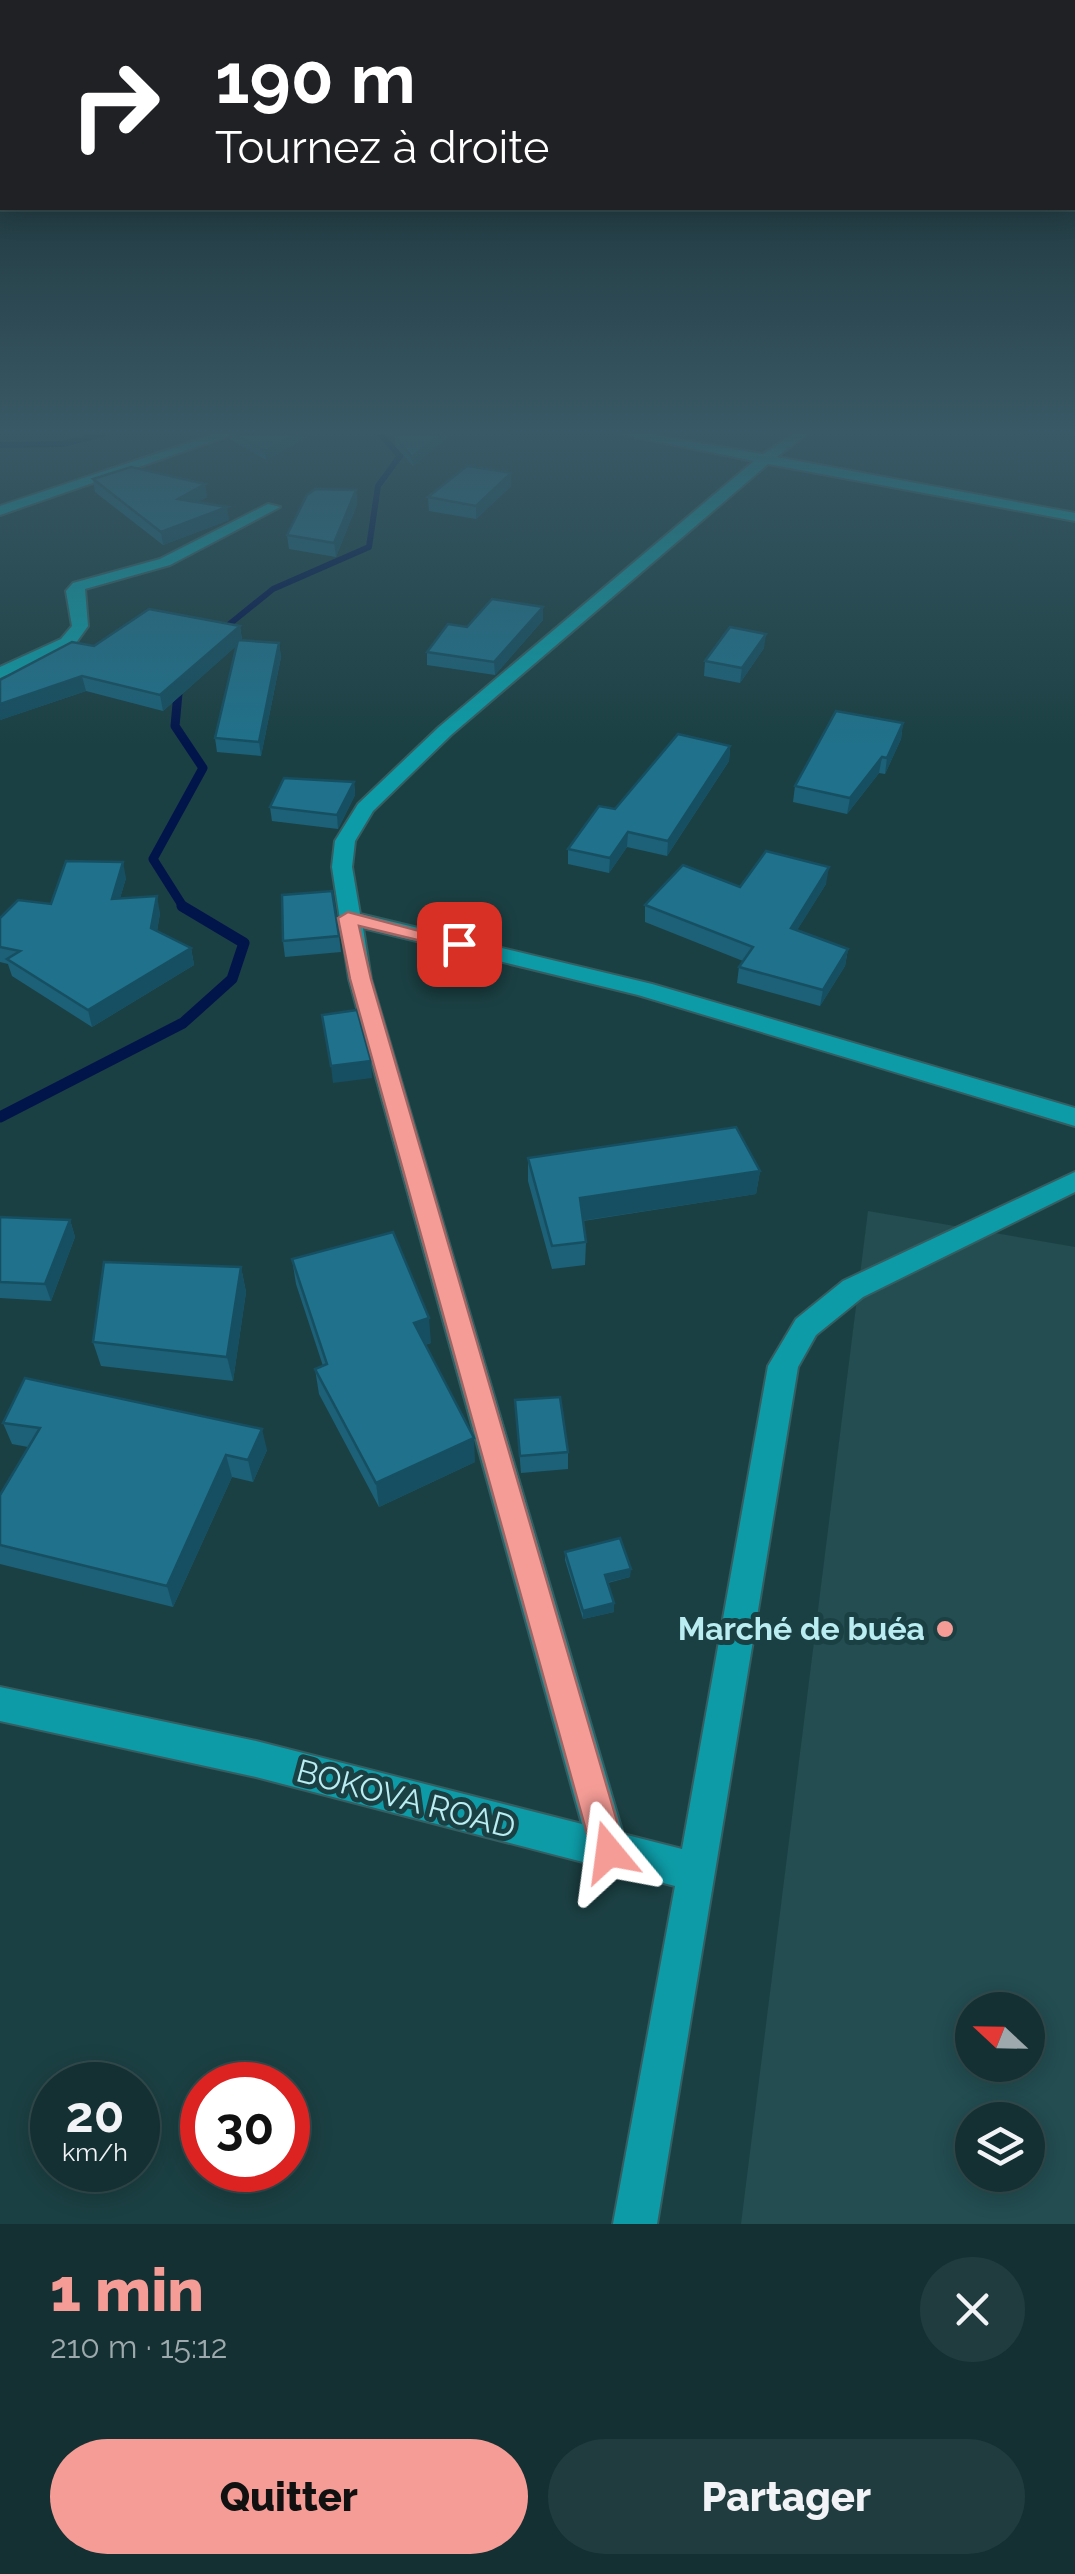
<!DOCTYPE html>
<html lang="fr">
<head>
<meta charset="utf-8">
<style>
	body { margin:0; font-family:Raleway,sans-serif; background:#213c3e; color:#f1f3f6; height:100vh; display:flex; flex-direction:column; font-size:38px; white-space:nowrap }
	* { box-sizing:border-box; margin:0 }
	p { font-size:32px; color:#9da9ac }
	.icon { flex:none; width:55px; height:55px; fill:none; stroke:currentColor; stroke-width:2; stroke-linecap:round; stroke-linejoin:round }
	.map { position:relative; height:2224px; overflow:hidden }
	.panel { display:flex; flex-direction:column; background:#143032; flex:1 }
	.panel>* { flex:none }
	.banner { position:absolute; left:0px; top:0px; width:1075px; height:210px; box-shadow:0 5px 25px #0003,0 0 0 2px #334b4d; background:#202124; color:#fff; overflow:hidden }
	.needle { width:65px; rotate:292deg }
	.fabs { position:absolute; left:955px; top:1992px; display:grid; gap:20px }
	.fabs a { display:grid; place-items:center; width:90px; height:90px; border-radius:50%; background:#143032; box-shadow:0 5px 25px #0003,0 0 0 2px #334b4d; font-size:50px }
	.speed { position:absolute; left:30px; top:2062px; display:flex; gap:20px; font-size:50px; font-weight:700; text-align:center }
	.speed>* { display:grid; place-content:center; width:130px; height:130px; border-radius:50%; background:#143032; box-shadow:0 5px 25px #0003,0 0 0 2px #334b4d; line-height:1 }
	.speed small { font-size:25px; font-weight:400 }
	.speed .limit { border:15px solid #d22; background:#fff; color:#111 }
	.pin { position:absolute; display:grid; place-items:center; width:85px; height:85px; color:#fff; margin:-42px; border-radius:20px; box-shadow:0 5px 15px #0006 }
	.me { position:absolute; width:110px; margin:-55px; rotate:344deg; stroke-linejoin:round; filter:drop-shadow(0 0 8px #0008) }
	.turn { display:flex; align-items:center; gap:35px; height:210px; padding:0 50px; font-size:45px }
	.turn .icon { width:130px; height:130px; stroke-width:2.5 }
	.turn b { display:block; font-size:70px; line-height:85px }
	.round { display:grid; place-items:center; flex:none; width:105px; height:105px; border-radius:52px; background:#213c3e }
	.head { display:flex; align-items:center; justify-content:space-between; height:170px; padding:0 50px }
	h1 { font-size:60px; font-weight:800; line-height:75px; color:#f59c96 }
	.primary-button { display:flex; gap:20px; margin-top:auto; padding:20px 50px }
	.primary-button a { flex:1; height:115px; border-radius:60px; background:#f59c96; color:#111; font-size:40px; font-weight:800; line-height:115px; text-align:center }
	.primary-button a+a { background:#213c3e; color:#f1f3f6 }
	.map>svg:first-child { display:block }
	.built { fill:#234d51; fill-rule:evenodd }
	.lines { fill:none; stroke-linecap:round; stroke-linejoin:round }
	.stream-far2 { stroke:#02154b; stroke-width:6 }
	.stream-far1 { stroke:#02154b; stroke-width:9 }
	.stream { stroke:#02154b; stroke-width:11 }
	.minor-casing { stroke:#345e62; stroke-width:4 }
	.minor { fill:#0d9ca7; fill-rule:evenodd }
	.wall { fill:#1c6178 }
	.shaded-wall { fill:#164f61 }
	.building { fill:#20718b; stroke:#164f61; stroke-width:2.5 }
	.route { fill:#f59c96; stroke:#9f6562; stroke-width:2.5 }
	.poi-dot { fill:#f59c96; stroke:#1b4043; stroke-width:4 }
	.labels { text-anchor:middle; stroke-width:10; stroke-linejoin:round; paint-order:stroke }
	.near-poi-label { font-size:32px; font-weight:bold; fill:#b9edf2; stroke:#1b4043; text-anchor:end }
	.near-street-label { font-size:32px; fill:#b9edf2; stroke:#1b4043 }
</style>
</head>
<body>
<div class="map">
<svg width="1075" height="2224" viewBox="0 0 1075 2224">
	<rect width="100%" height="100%" fill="#1b4043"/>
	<path class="built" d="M868 1211 1075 1247V2224H741ZM972 2010H1028V2065H972ZM972 2120H1028V2175H972Z"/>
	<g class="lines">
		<g class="stream-far2">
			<polyline points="0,445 63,444 103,434"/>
			<polyline points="221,631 273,589 369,547 378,486 400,456 380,434"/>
		</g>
		<polyline class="stream-far1" points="179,682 175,726 203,768 153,859 184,908"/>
		<polyline class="stream" points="0,1117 183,1023 232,979 244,943 182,906"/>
		<defs>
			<g id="minor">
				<polygon points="215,434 234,434 0,515 0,506"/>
				<polygon points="620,434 647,434 763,454 793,434 807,434 777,457 1075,513 1075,521 768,464 451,735 373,811 355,841 352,867 360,914 652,984 1075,1108 1075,1126 638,995 363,928 371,979 623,1834 682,1849 768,1366 796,1319 843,1281 1075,1172 1075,1192 863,1297 816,1335 798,1367 657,2224 613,2224 675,1886 256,1777 0,1721 0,1687 256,1741 582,1824 349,979 332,867 335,841 358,804 439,727 754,461"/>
				<polygon points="268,504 280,507 170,565 85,589 88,626 73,647 0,678 0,667 61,639 72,626 66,591 73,583 160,559"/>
			</g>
		</defs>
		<use href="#minor" class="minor-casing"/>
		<use href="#minor" class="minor"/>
	</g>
	<g class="wall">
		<polygon points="229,434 312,434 266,460 230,439"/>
		<polygon points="399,434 452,434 413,466 395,446 395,437"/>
		<polygon points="93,479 207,497 197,502 229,520 163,545 95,492"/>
		<polygon points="511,486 476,519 429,511 428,497"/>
		<polygon points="356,490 357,504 336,557 289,549 287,535"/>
		<polygon points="543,620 495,675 427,665 427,652 467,627"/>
		<polygon points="240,626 242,640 279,643 281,657 261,756 217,752 215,738 236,646 163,711 86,691 0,720 94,646"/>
		<polygon points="764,648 740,683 704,676 705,661"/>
		<polygon points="903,723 901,739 885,774 879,773 847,814 793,802 795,786"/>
		<polygon points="730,746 729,761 667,856 627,847 609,873 568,864 568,849 615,809"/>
		<polygon points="354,782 355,795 338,829 272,821 270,807"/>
		<polygon points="126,878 120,898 160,913 157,931 191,948 194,965 92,1027 12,976 8,964 0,962 0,918 51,904"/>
		<polygon points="826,884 797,930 848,949 845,966 820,1006 737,983 739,967 743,961 645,922 645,905 740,887"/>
		<polygon points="339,936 341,952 285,957 283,941"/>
		<polygon points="528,1158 760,1171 756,1194 583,1221 586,1242 585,1265 552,1269 528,1181"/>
		<polygon points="0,1217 70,1220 75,1237 51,1301 0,1298"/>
		<polygon points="292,1259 431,1343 425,1345 475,1462 379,1507 319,1394 315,1369 323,1366 296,1284"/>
		<polygon points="241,1267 246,1292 233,1381 101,1366 93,1342"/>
		<polygon points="515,1400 568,1452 568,1469 521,1473"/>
		<polygon points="3,1423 267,1450 253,1482 232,1477 173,1607 0,1564 0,1495 28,1447 12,1444"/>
		<polygon points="565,1552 630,1577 608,1583 614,1603 614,1612 583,1619 565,1560"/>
	</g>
	<g class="shaded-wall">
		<polygon points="296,434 312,434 266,460 265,451"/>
		<polygon points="441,434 452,434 413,466 412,457"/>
		<polygon points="511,473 511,486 476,519 476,506"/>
		<polygon points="205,484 207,497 180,512 178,499"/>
		<polygon points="356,490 357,504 336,557 334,543"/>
		<polygon points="227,507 229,520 163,545 161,532"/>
		<polygon points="543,607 543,620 495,675 494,662"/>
		<polygon points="240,626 242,641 163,711 160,695"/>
		<polygon points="766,634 764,648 740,683 742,668"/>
		<polygon points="279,643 281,657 261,756 259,742"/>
		<polygon points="82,676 86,691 0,720 0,704"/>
		<polygon points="903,723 901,739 885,774 887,758"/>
		<polygon points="730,746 729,761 667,856 668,841"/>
		<polygon points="882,757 879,773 847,814 850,798"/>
		<polygon points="354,782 355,795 338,829 337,815"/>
		<polygon points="628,832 627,847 609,873 610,858"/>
		<polygon points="123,862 126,878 115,915 112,899"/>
		<polygon points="829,867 826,884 788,945 791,928"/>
		<polygon points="157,896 160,913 155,944 151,928"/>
		<polygon points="191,948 194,965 92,1027 88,1010"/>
		<polygon points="848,949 845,966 820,1006 823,990"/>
		<polygon points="371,1061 372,1078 333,1083 331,1066"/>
		<polygon points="760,1171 756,1194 580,1221 580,1198"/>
		<polygon points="70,1220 75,1237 51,1301 45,1284"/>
		<polygon points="241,1267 246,1292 233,1381 227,1357"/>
		<polygon points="429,1318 431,1343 416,1347 414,1323"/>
		<polygon points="262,1429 267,1450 253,1482 248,1460"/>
		<polygon points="474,1438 475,1462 379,1507 376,1483"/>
		<polygon points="226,1455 232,1477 173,1607 167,1586"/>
		<polygon points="631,1569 630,1577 605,1583 605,1575"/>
		<polygon points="614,1603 614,1612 583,1619 583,1611"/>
	</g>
	<g class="building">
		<polygon points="234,434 296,434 265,451"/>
		<polygon points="399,434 441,434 412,457 395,437"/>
		<polygon points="467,466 511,473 476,506 428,497"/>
		<polygon points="131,467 205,484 178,499 227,507 161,532 93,479"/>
		<polygon points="315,489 356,490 334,543 287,535 307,495"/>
		<polygon points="492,599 543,607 494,662 427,652 448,624 467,627"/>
		<polygon points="149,609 240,626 160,695 82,676 0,704 0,680 72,642 94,646"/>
		<polygon points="730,627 766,634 742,668 705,661"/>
		<polygon points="238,640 279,643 259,742 215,738"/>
		<polygon points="836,711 903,723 887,758 882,757 850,798 795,786"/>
		<polygon points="678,734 730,746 668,841 628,832 610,858 568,849 599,806 615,809"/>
		<polygon points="284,778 354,782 337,815 270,807"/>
		<polygon points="766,851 829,867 791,928 848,949 823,990 739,967 753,947 645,905 683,865 740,887"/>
		<polygon points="66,861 123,862 112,899 157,896 151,928 191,948 88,1010 7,959 20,951 0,947 0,918 18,900 51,904"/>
		<polygon points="332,891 339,936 283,941 282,895"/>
		<polygon points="357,1010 371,1061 331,1066 322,1015"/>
		<polygon points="736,1127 760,1171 580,1198 586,1242 552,1246 528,1158"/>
		<polygon points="0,1217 70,1220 45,1284 0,1282"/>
		<polygon points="393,1232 429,1318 414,1323 474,1438 376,1483 315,1369 327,1364 292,1259"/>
		<polygon points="104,1262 241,1267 227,1357 93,1342"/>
		<polygon points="25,1378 262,1429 248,1460 226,1455 167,1586 0,1545 0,1495 40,1428 3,1423"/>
		<polygon points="560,1397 568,1452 520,1456 515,1400"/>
		<polygon points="620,1538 631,1569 605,1575 614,1603 583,1611 565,1552"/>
	</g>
	<linearGradient id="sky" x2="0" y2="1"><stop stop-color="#0f2325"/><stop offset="0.58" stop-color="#395966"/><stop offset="1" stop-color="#395966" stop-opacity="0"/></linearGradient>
	<rect width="1075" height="745" fill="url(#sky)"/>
	<polygon class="route" points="348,912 469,944 459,950 359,926 371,979 626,1852 621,1864 609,1869 597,1864 592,1852 350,979 338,918"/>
	<circle class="poi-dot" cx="945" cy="1629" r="10"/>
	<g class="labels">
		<g class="near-poi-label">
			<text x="925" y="1640">Marché de buéa</text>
		</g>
		<g class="near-street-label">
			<text transform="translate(406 1799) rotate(15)" y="11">BOKOVA ROAD</text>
		</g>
	</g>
</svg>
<div class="fabs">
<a><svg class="needle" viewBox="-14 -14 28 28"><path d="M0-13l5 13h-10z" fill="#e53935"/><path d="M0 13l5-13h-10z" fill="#9da9ac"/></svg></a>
<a><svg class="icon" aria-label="layers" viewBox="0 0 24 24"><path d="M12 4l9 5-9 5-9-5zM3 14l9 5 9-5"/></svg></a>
</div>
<div class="speed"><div>20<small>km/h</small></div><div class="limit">30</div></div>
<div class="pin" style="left:459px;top:944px;background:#d93025"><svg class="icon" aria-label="arrive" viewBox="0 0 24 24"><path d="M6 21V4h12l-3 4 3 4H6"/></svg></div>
<svg class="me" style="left:609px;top:1852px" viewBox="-20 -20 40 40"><path d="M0-17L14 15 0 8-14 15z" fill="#f59c96" stroke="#fff" stroke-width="4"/></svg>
<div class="banner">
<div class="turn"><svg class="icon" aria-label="right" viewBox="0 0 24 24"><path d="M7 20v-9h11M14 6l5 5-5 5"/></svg><div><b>190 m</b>Tournez à droite</div></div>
</div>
</div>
<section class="panel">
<div class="head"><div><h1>1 min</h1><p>210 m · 15:12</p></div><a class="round"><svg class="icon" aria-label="close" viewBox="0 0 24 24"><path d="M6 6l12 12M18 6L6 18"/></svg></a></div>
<div class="primary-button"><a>Quitter</a><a>Partager</a></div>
</section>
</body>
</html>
